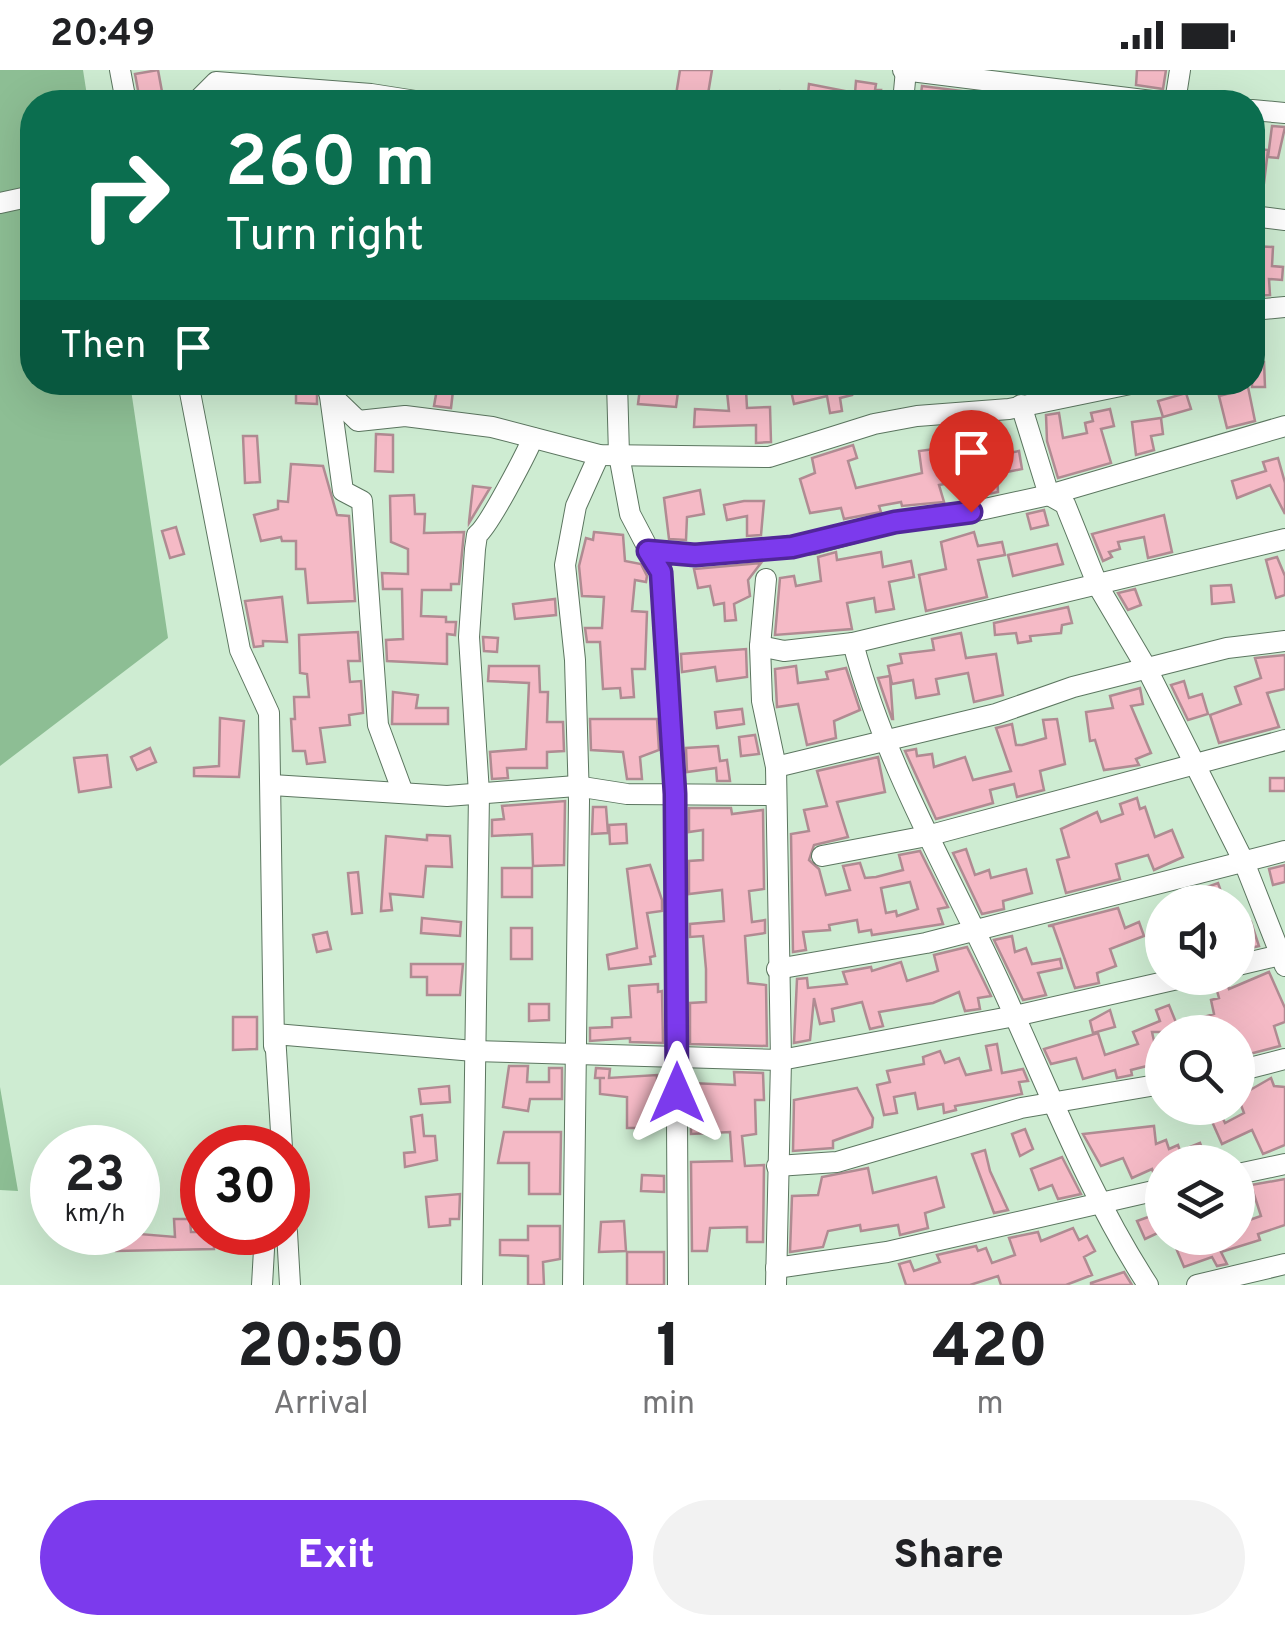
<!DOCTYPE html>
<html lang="en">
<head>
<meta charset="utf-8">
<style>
	body { margin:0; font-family:Overpass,sans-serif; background:#f2f2f2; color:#202124; height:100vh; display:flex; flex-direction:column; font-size:38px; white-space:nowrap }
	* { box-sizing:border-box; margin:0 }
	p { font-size:32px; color:#757577 }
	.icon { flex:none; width:55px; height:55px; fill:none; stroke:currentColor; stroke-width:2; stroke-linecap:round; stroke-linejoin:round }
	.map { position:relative; height:1215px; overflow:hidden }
	.side { display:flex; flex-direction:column; background:#fff; flex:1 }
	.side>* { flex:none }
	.guide { position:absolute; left:20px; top:20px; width:1245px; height:305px; border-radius:40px; box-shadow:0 10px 40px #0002; background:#0b6e4f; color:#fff; overflow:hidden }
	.tools { position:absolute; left:1145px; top:815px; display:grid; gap:20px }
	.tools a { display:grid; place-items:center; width:110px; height:110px; border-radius:50%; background:#fff; box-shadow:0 10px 40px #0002; font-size:50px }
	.speed { position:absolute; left:30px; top:1055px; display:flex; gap:20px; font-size:50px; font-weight:700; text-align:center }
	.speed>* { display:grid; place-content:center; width:130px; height:130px; border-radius:50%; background:#fff; box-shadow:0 10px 40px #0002; line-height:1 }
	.speed small { font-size:25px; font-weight:400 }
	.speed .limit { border:15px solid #d22; background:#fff; color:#111 }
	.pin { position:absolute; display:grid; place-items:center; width:85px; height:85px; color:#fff; margin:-102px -42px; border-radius:50% 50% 50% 0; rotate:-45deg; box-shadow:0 0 10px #0007 }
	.pin .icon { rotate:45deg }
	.me { position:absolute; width:110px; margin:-55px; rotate:0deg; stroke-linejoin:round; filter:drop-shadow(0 0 8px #0008) }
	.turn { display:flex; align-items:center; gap:35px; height:210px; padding:0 40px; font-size:45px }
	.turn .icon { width:130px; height:130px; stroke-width:2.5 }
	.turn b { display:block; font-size:70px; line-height:85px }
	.then { display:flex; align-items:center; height:95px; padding:0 40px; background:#0003; gap:20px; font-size:38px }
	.eta { display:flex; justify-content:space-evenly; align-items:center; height:170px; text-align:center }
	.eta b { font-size:60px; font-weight:800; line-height:70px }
	.primary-button { display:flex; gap:20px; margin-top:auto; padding:20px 40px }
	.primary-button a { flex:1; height:115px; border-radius:60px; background:#7c3aed; color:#fff; font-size:40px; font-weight:800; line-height:115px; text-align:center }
	.primary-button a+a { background:#f2f2f2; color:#202124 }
	.status { display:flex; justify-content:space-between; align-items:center; height:70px; padding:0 50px; background:#fff; direction:ltr }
	.status svg { height:28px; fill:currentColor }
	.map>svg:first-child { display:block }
	.green { fill:#8dbe94 }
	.building { fill:#f5bac6; stroke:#b08b92; stroke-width:2.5; fill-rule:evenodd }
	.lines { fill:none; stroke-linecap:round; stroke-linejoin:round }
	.minor-casing { stroke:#5c7660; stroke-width:22 }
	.minor { stroke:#fff; stroke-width:20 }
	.route-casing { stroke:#51269a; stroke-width:25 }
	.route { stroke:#7c3aed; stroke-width:18 }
</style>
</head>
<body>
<div class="status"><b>20:49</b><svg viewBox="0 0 49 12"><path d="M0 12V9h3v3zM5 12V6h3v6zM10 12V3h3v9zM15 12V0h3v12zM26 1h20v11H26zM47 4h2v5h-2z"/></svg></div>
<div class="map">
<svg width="1285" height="1215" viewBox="0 0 1285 1215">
	<rect width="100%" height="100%" fill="#ceecd2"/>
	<g class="green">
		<polygon points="0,0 83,0 88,32 32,32 32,312 130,313 168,568 0,696"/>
		<polygon points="0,1017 18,1121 0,1120"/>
	</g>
	<g class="building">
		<polygon points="158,0 163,27 140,31 135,4"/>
		<polygon points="680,0 712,0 707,30 676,25"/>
		<polygon points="1137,0 1166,0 1163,19 1136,15"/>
		<polygon points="856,11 876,14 875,20 881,20 879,32 778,32 780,21 808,24 809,14 855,23"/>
		<polygon points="922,16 962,21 961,32 920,32"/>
		<polygon points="1272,56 1285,57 1278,88 1268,87"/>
		<polygon points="1252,78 1268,80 1264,113 1252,112"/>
		<polygon points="1252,176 1273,177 1272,196 1283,197 1282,210 1269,209 1270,225 1252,226"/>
		<polygon points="1252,292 1264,292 1265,317 1252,317"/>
		<polygon points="296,312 317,312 317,334 296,333"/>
		<polygon points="789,312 849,312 852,325 840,328 842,341 830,343 827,326 794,334"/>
		<polygon points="1238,312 1247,312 1255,351 1227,358 1219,326 1238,321"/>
		<polygon points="640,318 678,322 676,337 638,334"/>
		<polygon points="437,319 453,321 451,338 434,336"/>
		<polygon points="746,320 747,338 770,337 771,372 756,373 756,355 694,357 695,339 729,341 727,322"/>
		<polygon points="1186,323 1191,339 1163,347 1158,331"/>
		<polygon points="1110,339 1114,356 1101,359 1111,393 1058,408 1047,371 1046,345 1059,343 1063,368 1087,363 1085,353 1093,351 1091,343"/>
		<polygon points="1161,348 1163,364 1151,366 1154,380 1136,385 1132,352"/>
		<polygon points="376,364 393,365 393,402 375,401"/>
		<polygon points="959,364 966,391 1019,381 1022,399 997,404 998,422 974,427 971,409 939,415 944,432 902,436 901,432 879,436 881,442 844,449 841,438 810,443 800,409 815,403 812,388 853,375 857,388 848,391 856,418 922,403 919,381 950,377 947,367"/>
		<polygon points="243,366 257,366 260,412 245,413"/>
		<polygon points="1278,388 1285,413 1285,444 1270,415 1237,428 1232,411 1266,401 1263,392"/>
		<polygon points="291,394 323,396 337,445 349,446 355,531 308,533 305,499 296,499 296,471 282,471 281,467 261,471 254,445 278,439 278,431 288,432"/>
		<polygon points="473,416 490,418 469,453 469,452"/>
		<polygon points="700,420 704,444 687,447 686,470 669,469 664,428"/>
		<polygon points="414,425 415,444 425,444 424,463 464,462 459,514 451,514 451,520 422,520 421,546 446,547 446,552 456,552 455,565 447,564 447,594 387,591 386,570 403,569 402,519 383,519 382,503 408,504 408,479 391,472 390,426"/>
		<polygon points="744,431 764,431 761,465 747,466 747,446 727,450 724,435"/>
		<polygon points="1044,440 1048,455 1031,459 1027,444"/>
		<polygon points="1164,445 1172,482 1148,488 1144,467 1118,472 1120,479 1109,482 1112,487 1103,491 1092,464"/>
		<polygon points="176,457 184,484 170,488 162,461"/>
		<polygon points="594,462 623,465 625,491 641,494 647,506 646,512 635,510 632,541 647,542 645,599 632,599 634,627 621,628 620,618 603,619 600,572 587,572 585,558 602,558 604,527 582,526 579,496 586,468 593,470"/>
		<polygon points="974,462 978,476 1002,472 1005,485 978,490 987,527 926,541 919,505 946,499 941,472"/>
		<polygon points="1057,474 1063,494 1013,506 1008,485"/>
		<polygon points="836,482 837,490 881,482 883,497 911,491 914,507 889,512 894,539 876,542 874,528 847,533 852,559 775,565 780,508 794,506 796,516 821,511 818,487"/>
		<polygon points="1277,487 1285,506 1285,525 1276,528 1266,490"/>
		<polygon points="761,493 748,510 750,526 734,534 736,550 725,551 724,533 714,535 710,516 698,518 694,499"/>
		<polygon points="1231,515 1234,532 1212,534 1211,516"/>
		<polygon points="1135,519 1141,535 1128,540 1118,523"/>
		<polygon points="282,527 287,572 263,571 263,576 254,577 245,531"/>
		<polygon points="555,529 556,545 515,549 513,534"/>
		<polygon points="1068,537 1072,553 1062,555 1061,563 1030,566 1031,571 1018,573 1016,563 995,565 994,553"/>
		<polygon points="358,562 360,591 348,591 350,612 361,611 363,643 349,645 350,655 320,658 325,692 307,694 305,681 293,681 291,649 295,649 294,627 309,627 307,604 300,603 299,565"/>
		<polygon points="961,563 966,588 996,584 1003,625 974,632 968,603 936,609 939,624 916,628 913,610 892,614 888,596 902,593 900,584 934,580 932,569"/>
		<polygon points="483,567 498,568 497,582 484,581"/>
		<polygon points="746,579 747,607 717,611 715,597 682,602 681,584"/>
		<polygon points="1285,585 1285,619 1267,623 1279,657 1219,673 1210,645 1241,634 1235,617 1261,608 1255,588"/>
		<polygon points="489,596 539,596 540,622 548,622 547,652 563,652 564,681 547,682 547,698 507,698 508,708 492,709 490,682 526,679 529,613 488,611"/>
		<polygon points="796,596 798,613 828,609 826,602 846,598 860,640 834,651 836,668 807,675 798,634 777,637 775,599"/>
		<polygon points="890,606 893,649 892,649 878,608"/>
		<polygon points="1184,611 1189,628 1202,624 1208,644 1188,650 1171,615"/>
		<polygon points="1140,618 1143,634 1131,636 1151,683 1136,689 1139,695 1104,700 1095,670 1090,671 1086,642 1113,638 1110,626"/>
		<polygon points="393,622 418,625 416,638 448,638 448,654 392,654"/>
		<polygon points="742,639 744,654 717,658 715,642"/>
		<polygon points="220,648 244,651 239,707 194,706 194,698 219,696"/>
		<polygon points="590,649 657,649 659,680 640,687 642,709 627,709 623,682 591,680"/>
		<polygon points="1057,649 1065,694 1040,701 1044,720 1017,727 1014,714 990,720 993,733 936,749 905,681 916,679 917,686 932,684 934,697 965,687 973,710 1011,701 996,658 1012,654 1016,675 1022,675 1046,668 1043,650"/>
		<polygon points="755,665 759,684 741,686 739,667"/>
		<polygon points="718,676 720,691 727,690 730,711 717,711 716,698 687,702 686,678"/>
		<polygon points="150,678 156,692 137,700 131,687"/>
		<polygon points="107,685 111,717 79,722 74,688"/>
		<path d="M878 687 885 722 837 732 848 767 814 775 809 790 819 799 826 825 850 820 843 796 860 793 865 808 876 807 903 800 899 785 920 781 948 837 938 839 943 854 872 865 871 860 859 862 857 850 829 855 830 860 803 862 806 880 793 882 791 764 809 761 804 740 827 736 817 701ZM910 812 918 839 897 846 896 841 886 843 881 818Z"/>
		<rect x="1270" y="708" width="15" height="13"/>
		<polygon points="1137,728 1140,739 1145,737 1155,767 1172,760 1183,787 1154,800 1148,785 1116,794 1120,809 1066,823 1057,790 1069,787 1061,759 1097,742 1101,752 1123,744 1120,734"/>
		<polygon points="565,731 564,795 533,796 532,764 492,766 492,750 504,749 502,736"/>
		<polygon points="593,737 606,737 608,763 592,764"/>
		<polygon points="689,738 731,738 732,744 763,740 764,819 749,821 752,852 765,850 765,863 745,866 748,913 766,915 767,976 690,974 690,933 706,932 706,899 703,866 690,867 690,854 724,851 722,820 689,824 689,791 703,790 703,760 689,762"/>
		<polygon points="626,754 627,773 610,774 609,755"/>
		<polygon points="427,765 450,766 452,797 426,796 423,827 390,824 392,840 381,841 386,766 427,770"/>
		<polygon points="966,779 975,805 989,800 991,808 1026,799 1032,823 1003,831 1004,839 982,844 953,783"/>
		<polygon points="650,795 662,830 662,841 647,843 655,886 650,887 651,894 609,899 607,885 637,878 627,799"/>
		<polygon points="1285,795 1285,812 1273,815 1269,799"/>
		<rect x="502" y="798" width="30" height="29"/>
		<polygon points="358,802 362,843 352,844 348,803"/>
		<polygon points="1218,813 1224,830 1171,832 1171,830"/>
		<polygon points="1118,838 1125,858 1139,852 1144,866 1110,879 1116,896 1097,903 1099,913 1075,918 1053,856 1048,856"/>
		<polygon points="422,848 461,852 460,866 421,863"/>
		<polygon points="1251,852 1259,876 1238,881 1238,857"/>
		<rect x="511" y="858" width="21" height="31"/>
		<polygon points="327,862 331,879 317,882 313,865"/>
		<polygon points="1012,866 1015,882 1026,878 1032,894 1060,889 1062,898 1038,903 1046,925 1023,930 994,870"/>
		<polygon points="967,877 991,926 978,928 980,939 965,941 959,922 933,933 879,942 883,956 870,959 862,932 832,939 834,951 820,954 814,928 810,970 794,973 797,909 807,908 808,918 847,914 843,902 871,897 872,901 901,892 907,911 938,901 934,885"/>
		<polygon points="411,894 463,894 460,925 427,925 427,907 411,907"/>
		<polygon points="1269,902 1285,938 1285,952 1274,956 1280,976 1238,987 1238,962 1152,962 1159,993 1131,1000 1132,1005 1117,1008 1115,1000 1083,1009 1076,988 1051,994 1044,979 1098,963 1105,985 1138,974 1133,962 1160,951 1156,940 1169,935 1177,955 1214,944 1211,930 1219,928 1214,910 1225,908 1229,919"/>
		<polygon points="658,914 658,922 662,921 663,973 630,972 630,968 590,971 590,958 612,957 612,948 631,947 629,916"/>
		<polygon points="529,934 549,934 549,950 529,951"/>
		<polygon points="1110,940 1115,957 1093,963 1090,951"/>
		<polygon points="233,947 257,947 257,979 233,980"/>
		<polygon points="997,974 1002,1003 1023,999 1028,1011 1019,1012 1022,1024 955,1036 956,1040 944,1043 943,1034 918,1039 915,1023 894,1027 897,1043 884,1045 877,1015 890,1012 887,1001 924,994 923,987 940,981 945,993 959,988 966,1005 991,1000 986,976"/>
		<polygon points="509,996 528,996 527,1012 549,1012 549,998 562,998 562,1029 530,1029 528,1041 503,1037"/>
		<polygon points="596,998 610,999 609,1008 657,1005 657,1013 662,1013 662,1028 656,1028 656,1058 627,1058 627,1027 600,1024 600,1008 605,1008 595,1008"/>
		<polygon points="734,1002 763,1003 764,1030 755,1030 756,1064 742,1066 745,1096 764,1095 763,1172 747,1172 747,1157 710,1158 707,1181 692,1181 691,1092 732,1091 730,1062 691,1064 691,1013 735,1015"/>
		<polygon points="1271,1008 1274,1016 1285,1017 1285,1075 1263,1084 1252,1060 1222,1074 1206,1038 1218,1038 1225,1053 1244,1043 1238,1027"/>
		<polygon points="449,1016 450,1032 421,1034 419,1019"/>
		<polygon points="857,1018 873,1048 872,1057 833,1071 833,1078 793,1081 794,1030"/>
		<polygon points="422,1045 424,1066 435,1066 437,1090 405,1097 404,1083 415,1082 411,1047"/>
		<polygon points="1154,1056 1156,1074 1166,1070 1169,1079 1178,1075 1180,1081 1200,1073 1207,1092 1162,1092 1162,1106 1155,1107 1152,1099 1132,1108 1123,1088 1101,1096 1083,1064"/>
		<polygon points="1025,1059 1033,1079 1020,1086 1012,1064"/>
		<polygon points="504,1062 561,1062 560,1124 529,1124 529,1093 498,1093"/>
		<polygon points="985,1080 990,1101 1008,1140 994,1143 972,1084"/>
		<polygon points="1062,1087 1081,1124 1058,1129 1052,1115 1039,1120 1031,1099"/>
		<polygon points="868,1098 873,1123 936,1107 944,1137 925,1143 928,1158 900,1165 898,1155 861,1161 860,1155 828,1161 823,1177 790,1182 792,1126 818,1125 822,1107"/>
		<polygon points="642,1105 664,1106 664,1122 641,1121"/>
		<polygon points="1285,1109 1285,1155 1258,1164 1260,1170 1221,1182 1227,1194 1217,1196 1212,1187 1184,1197 1173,1171 1238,1168 1238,1154 1261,1146 1251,1115"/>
		<polygon points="460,1124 459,1149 450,1149 450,1155 429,1157 426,1127"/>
		<polygon points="1162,1142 1162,1161 1145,1169 1137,1151"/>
		<polygon points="174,1149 190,1149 191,1162 214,1162 214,1179 116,1181 116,1162 175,1167"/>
		<polygon points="624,1151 626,1181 599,1182 601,1152"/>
		<polygon points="528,1156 560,1156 560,1189 543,1192 544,1215 528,1215 528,1186 500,1185 500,1170 528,1170"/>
		<polygon points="1073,1158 1079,1170 1087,1166 1095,1181 1084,1187 1092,1205 1066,1215 1001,1215 998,1206 970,1215 906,1215 899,1194 910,1191 914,1201 940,1192 937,1185 976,1176 978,1181 986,1178 992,1193 1015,1185 1009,1168 1038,1162 1041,1171"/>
		<rect x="627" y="1182" width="37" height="33"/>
		<polygon points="1124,1202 1132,1215 1091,1215 1091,1213"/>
	</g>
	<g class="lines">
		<defs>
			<g id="minor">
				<polyline points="120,0 126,32"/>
				<polyline points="903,0 1160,32"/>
				<polyline points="196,32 216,12 371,24 422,32"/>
				<polyline points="903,32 906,0"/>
				<polyline points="1175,32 1180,0"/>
				<polyline points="1252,40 1285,43"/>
				<polyline points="0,133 32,126"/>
				<polyline points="1252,146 1285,150"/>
				<polyline points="1252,240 1285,237"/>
				<polyline points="188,312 240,580 269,643 274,976"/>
				<polyline points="617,312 619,385 630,444 661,503 665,550 675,724 678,1215"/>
				<polyline points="329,319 343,421 362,431 378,655 402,720"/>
				<polyline points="329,323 358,351 405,346 492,357 599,385 769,387 874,354 917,346 1009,339 1140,312"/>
				<polyline points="1021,335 1049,425 1065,434 1098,516 1147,599 1244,792 1285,896"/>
				<polyline points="649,481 695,485 814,474 895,452 971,442 1049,425 1285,356"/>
				<polyline points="766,509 760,576 762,631 776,697 781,990 776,1215"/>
				<path d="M853 573C884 692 946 797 997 907 1045 1010 1086 1120 1148 1215"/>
				<polyline points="760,576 784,581 853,573 1285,469"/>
				<polyline points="776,697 996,644 1073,617 1227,578 1285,571"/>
				<polyline points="272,715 447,726 576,716 627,724 775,725"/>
				<polyline points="822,786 927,766 1285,670"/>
				<polyline points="1238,895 1285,884"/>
				<polyline points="777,899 926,873 1285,781"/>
				<polyline points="1238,1001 1285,989"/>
				<polyline points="282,1078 275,964 474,981 781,990 1015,946 1182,908"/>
				<polyline points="777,1096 837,1092 1021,1038 1162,1014"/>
				<polyline points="1238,1104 1285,1094"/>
				<polyline points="287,1162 290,1215"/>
				<polyline points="776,1198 887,1182 1162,1119"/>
				<polyline points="262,1215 265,1162"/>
				<path d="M472 1215 479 723 469 567 475 479 477 465C489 456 525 386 533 368"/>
				<polyline points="573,1215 579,731 575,590 565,495 576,436 599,385"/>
				<polyline points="1197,1215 1285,1194"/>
			</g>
		</defs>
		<use href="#minor" class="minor-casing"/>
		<use href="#minor" class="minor"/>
	</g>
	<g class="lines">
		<defs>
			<polyline id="route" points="677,1023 675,724 661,502 648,481 695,485 792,477 895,452 971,442"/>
		</defs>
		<use href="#route" class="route-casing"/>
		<use href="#route" class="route"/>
	</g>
</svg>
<div class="tools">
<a><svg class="icon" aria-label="sound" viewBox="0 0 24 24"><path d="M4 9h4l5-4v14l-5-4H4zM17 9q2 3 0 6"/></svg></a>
<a><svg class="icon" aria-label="search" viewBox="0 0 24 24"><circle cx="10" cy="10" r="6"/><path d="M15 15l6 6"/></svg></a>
<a><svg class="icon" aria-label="layers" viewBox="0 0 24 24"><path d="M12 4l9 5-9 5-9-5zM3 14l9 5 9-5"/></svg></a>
</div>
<div class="speed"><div>23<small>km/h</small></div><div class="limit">30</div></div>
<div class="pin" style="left:971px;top:442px;background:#d93025"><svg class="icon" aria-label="arrive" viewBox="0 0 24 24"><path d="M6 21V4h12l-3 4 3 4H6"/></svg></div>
<svg class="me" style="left:677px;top:1023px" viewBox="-20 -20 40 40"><path d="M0-17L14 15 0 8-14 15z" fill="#7c3aed" stroke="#fff" stroke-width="4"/></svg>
<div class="guide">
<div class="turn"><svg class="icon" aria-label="right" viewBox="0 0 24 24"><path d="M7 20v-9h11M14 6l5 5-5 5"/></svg><div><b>260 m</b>Turn right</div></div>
<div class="then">Then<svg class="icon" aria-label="arrive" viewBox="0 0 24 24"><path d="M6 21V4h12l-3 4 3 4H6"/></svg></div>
</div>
</div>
<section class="side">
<div class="eta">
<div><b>20:50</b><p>Arrival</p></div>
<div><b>1</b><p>min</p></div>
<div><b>420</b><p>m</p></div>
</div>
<div class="primary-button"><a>Exit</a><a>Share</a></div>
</section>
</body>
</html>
